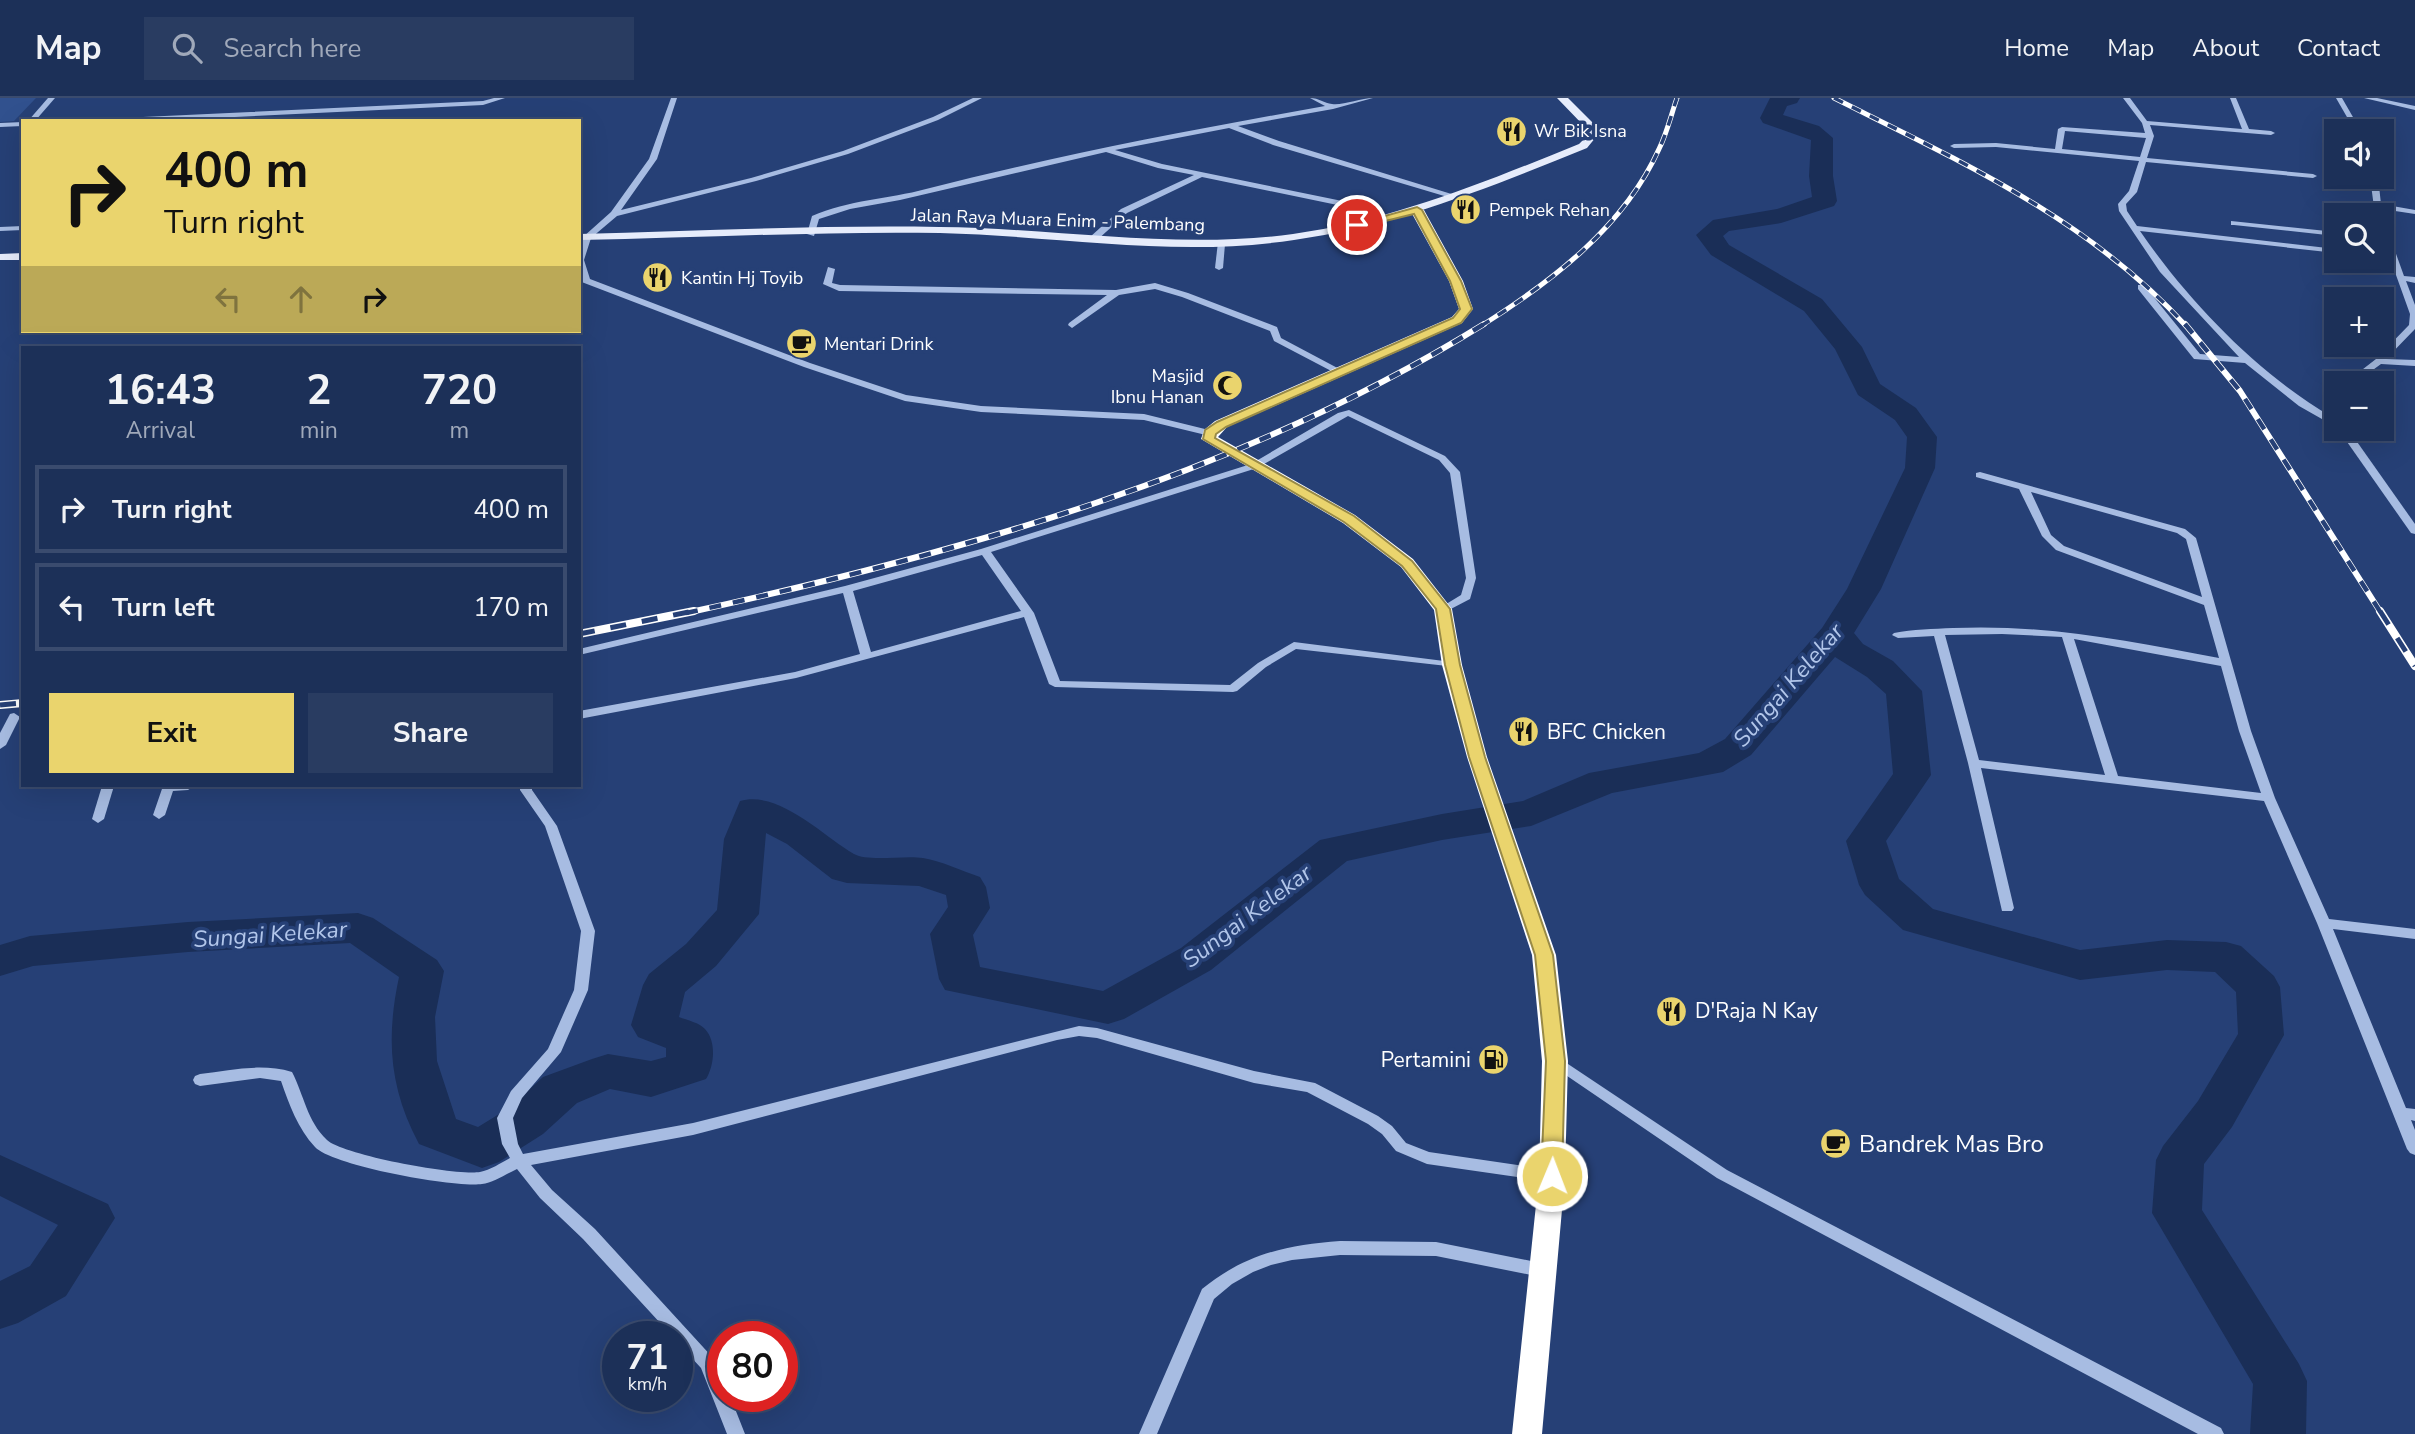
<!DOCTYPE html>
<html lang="en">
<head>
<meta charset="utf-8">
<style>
	body { margin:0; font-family:"Nunito Sans",sans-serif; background:#293c61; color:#f1f3f6; height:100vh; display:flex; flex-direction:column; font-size:26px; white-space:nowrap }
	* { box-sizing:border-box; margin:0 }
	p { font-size:23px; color:#a0a9ba }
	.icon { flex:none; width:38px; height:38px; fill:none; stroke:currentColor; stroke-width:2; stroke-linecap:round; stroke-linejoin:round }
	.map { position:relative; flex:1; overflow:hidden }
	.details { position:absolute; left:21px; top:248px; width:560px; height:441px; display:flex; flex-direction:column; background:#1c3058; border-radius:0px; box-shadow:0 7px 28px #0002,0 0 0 2px #3a4b6e }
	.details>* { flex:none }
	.top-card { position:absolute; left:21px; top:21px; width:560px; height:214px; border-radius:0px; box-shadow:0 7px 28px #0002,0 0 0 2px #3a4b6e; background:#ead46d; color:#111; overflow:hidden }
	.tools { position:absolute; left:2324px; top:21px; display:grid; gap:14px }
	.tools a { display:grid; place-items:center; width:70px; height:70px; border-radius:0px; background:#1c3058; box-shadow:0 7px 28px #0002,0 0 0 2px #3a4b6e; font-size:35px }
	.speed { position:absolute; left:602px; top:1223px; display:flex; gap:14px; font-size:35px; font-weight:700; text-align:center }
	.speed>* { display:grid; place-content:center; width:91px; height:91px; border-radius:50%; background:#1c3058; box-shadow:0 7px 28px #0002,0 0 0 2px #3a4b6e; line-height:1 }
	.speed small { font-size:18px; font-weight:400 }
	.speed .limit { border:10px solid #d22; background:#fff; color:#111 }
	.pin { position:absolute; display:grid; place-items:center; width:60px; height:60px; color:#fff; margin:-30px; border:4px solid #fff; border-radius:50%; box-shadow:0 2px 7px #0007 }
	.me { position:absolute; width:77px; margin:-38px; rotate:1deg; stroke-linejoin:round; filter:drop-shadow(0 0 5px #0008) }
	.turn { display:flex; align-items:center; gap:24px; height:147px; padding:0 28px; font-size:32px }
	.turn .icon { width:91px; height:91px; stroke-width:2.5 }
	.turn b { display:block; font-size:49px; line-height:60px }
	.lanes { display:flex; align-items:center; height:66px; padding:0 28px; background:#0003; justify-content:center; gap:35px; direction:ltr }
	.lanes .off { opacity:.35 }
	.eta { display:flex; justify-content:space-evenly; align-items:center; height:119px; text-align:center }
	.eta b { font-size:42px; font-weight:700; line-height:49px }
	.button { display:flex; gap:14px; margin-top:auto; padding:14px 28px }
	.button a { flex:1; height:80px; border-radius:0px; background:#ead46d; color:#111; font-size:28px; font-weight:700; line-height:80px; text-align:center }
	.button a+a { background:#293c61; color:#f1f3f6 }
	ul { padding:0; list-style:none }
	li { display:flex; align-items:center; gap:21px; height:88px; margin:0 14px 10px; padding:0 14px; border:4px solid #3a4b6e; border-radius:0px }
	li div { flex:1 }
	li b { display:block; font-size:26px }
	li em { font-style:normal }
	header { display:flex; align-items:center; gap:42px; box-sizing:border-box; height:98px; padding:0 35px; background:#1c3058; border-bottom:2px solid #3a4b6e }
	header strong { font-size:33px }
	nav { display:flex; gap:38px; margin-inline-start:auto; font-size:24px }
	.search { width:490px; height:63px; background:#293c61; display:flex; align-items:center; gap:18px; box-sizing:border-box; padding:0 24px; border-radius:0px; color:#a0a9ba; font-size:26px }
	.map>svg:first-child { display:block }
	.green { fill:#31518e }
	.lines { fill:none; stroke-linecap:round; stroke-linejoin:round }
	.river { fill:#1a2e57; fill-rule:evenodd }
	.minor { fill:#a7bce2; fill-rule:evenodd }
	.major { fill:#e6ecfb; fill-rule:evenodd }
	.highway { fill:#fff; fill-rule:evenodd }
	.rail-far2-casing { stroke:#fff; stroke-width:5 }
	.rail-far1-casing { stroke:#fff; stroke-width:6 }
	.rail-casing { stroke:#fff; stroke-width:8 }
	.rail-far2 { stroke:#264076; stroke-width:3.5; stroke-dasharray:10; stroke-linecap:butt }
	.rail-far1 { stroke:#264076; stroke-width:4.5; stroke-dasharray:12; stroke-linecap:butt }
	.rail { stroke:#264076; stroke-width:5; stroke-dasharray:16; stroke-linecap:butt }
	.route { fill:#ead46d; stroke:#988a47; stroke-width:2 }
	.labels { text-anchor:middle; stroke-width:7; stroke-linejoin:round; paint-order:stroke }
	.far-poi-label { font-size:18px; fill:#fff; stroke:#264076; text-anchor:start }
	.far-street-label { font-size:18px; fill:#fff; stroke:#264076 }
	.poi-label { font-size:21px; fill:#fff; stroke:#264076; text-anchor:start }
	.water-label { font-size:23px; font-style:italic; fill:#b2c6ea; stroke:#264076 }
	.near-poi-label { font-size:24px; fill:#fff; stroke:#264076; text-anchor:start }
</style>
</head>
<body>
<header>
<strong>Map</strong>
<div class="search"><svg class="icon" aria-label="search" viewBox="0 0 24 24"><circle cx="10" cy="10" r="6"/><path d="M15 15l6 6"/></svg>Search here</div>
<nav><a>Home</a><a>Map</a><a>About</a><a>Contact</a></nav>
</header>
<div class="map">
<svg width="2415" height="1336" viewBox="0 0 2415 1336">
	<rect width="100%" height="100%" fill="#264076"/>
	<polygon class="green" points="0,0 36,0 14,23 0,24"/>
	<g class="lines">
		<g class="river">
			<path d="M1770 0H1800L1797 5 1787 8 1783 17 1819 28 1833 40V78L1837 103 1834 108 1781 125 1729 133 1723 138 1729 147 1822 201 1862 249 1880 286 1916 310 1937 339 1935 370 1881 491 1854 535 1863 546 1893 563 1922 593 1931 677 1886 743 1899 781 1933 811 2080 852 2167 842 2226 844 2241 848 2274 878 2280 889 2284 937 2232 1029 2204 1066 2202 1112 2299 1266 2307 1283 2306 1336H2250L2253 1286 2152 1115 2156 1062 2163 1048 2198 1003 2238 936 2236 894 2215 874 2167 872 2080 882 1903 832 1865 797 1859 787 1846 743 1893 676 1886 596 1867 579 1835 559 1751 657 1723 674 1612 695 1531 728 1442 742 1347 763 1211 872 1124 921 1108 926 945 892 939 881 930 836 948 809 946 797 919 788 847 785 832 781 787 746 766 735 759 816 716 868 685 894 679 919C687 922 700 925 705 931 717 944 714 968 706 981L651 999 610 991 577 1005 543 1036 499 1064 482 1070 419 1046C389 990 386 940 399 879L350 845 188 854 33 868 0 878V847L30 838 188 824 358 815 373 820 437 862 444 873 435 919 437 963 456 1021 478 1029 509 1010 543 979 592 961 608 956 651 963 666 959V950L638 939 631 927 643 887 649 876 686 846 717 812 724 741 740 703C779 692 822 737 854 756 868 764 905 757 923 760 942 763 962 773 980 779L986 789 990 810 973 837 980 869 1103 893 1181 850 1320 742 1442 716 1523 703 1589 675 1699 655 1725 641 1822 530 1847 491 1905 370 1907 339 1895 322 1858 297 1835 251 1804 213 1711 157 1696 137 1713 122 1777 111 1812 99 1809 78 1811 42 1763 25 1760 20Z"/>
			<polygon points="0,1057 108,1106 115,1120 66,1198 18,1225 0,1231 0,1183 30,1168 58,1127 0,1098"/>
		</g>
		<g class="minor">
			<polygon points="48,0 55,0 35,23 28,23"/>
			<polygon points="494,0 505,0 483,7 150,23 97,23 100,21 483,3"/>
			<polygon points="671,0 677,0 657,61 621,112 751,80 843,53 933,19 973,0 982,0 938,22 848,56 756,83 617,118 591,140 584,162 590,181 810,265 906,297 981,308 1144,316 1213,333 1215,335 1210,338 1144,322 981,314 905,303 804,269 579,183 579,151 583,139 611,114 649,61"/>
			<path d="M1310 0C1319 0 1324 5 1332 6 1341 8 1361 0 1373 0L1333 11 1238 28 1279 43 1458 98 1451 100 1273 47 1229 30 1115 52 1162 66 1352 105 1380 123 1373 125 1347 109 1202 79 1127 115 1096 143H1090V139L1121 111 1194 77 1158 70 1106 54 900 102 850 111 819 121 814 138 807 136 812 118C848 102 889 101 926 91 1058 57 1191 32 1325 8Z"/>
			<path d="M2123 0H2130L2147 23 2242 31 2230 0H2236L2249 31 2271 33 2275 35 2271 37 2150 27 2154 38 2147 60 2313 76 2317 78 2313 80 2146 64 2137 94 2126 106 2127 113 2137 128 2336 151V155L2140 133C2188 203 2258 276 2332 319L2328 305 2333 296 2336 295V329L2299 308 2245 265 2194 261 2138 191V187H2144L2200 256 2239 259 2160 174 2119 113 2118 106 2129 93 2139 63 1996 49 1954 50 1950 48 1954 46 1996 45 2055 51 2058 31 2062 29 2145 35 2142 25ZM2065 33 2146 40 2140 59 2062 51Z"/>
			<polygon points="2336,0 2342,0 2361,33 2355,33"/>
			<polygon points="2364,0 2377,0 2415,8 2415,12"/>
			<polygon points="23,24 23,28 0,29 0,25"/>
			<polygon points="2370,79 2378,79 2381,106 2415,112 2415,116 2382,111 2382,119 2375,117"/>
			<polygon points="2231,123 2336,134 2336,138 2234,127 2231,127"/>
			<polygon points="2382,126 2386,128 2404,178 2415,179 2415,185 2406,183 2415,207 2415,231 2386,261 2415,262 2415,268 2381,266 2355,285 2345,285 2376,261 2409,227 2410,216 2382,138"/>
			<polygon points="23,128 23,132 0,133 0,129"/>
			<polygon points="1218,144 1225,146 1223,170 1219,172 1215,170"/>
			<polygon points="828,169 835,171 832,185 840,187 1116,192 1155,185 1188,195 1277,229 1281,240 1345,274 1343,276 1337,276 1274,243 1270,233 1182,199 1155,191 1119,197 1072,230 1068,227 1069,225 1107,197 839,193 823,186"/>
			<path d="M1349 312 1445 358 1460 374 1476 480 1470 501 1447 513H1439L1438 511 1461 497 1466 480 1450 375 1439 362 1348 318 1257 370 991 454 1034 515 1060 583 1230 587 1258 565 1294 544 1452 564 1456 565 1458 567 1456 569 1296 551 1266 569 1237 593 1233 594 1055 589 1049 586 1024 519 796 580 579 621V613L795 574 860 556 843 495 579 557V551L845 488 981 451 1251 366 1338 315ZM982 457 1021 513 871 554 853 493Z"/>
			<polygon points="2338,331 2348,331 2415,426 2415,436 2411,435"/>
			<path d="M1980 374 2185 431 2196 440 2251 633 2275 700 2329 821 2415 831V841L2333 831 2406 1010 2415 1011V1023L2411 1022 2415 1032V1057L2410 1055 2407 1051 2317 825 2264 703 1981 670 2014 810 2012 813H2002L1968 665 1934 538 1898 540 1892 537 1894 535C1913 531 1933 531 1953 530 2047 526 2128 543 2219 560L2204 507 2056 452 2042 438 2019 391 1976 379V375ZM2031 394 2177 435 2186 441 2202 499 2064 448 2051 437ZM2002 536 2062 539 2105 677 1979 662 1945 537ZM2074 541 2221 568 2239 633 2261 695 2118 678Z"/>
			<polygon points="14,615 20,619 6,647 0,651 0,635 10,616"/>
			<polygon points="102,688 114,688 104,721 98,725 92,721"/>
			<polygon points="163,688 194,688 188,692 173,693 165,717 159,721 153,717"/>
			<path d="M520 688H532V692L557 728 595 833 588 892 561 954 522 1000 513 1020 518 1046 523 1056 693 1025 1079 928 1097 930 1254 973 1315 985 1378 1018 1392 1028 1406 1045 1429 1054 1552 1072 1557 1074 1560 1078 1557 1082 1552 1084 1427 1066 1396 1053 1382 1036 1368 1026 1307 994 1254 985 1097 940 1079 938 1057 942 693 1037 531 1067 552 1092 595 1131 714 1261 723 1281V1298H730L745 1336H727L701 1270 677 1244V1239H673L583 1141 540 1100 517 1071C506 1076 493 1085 482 1086 455 1090 333 1068 315 1049 298 1031 289 1006 281 983L260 980 200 988 195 986 193 982 195 978 200 976C231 972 262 965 292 974 304 997 307 1023 327 1042 343 1057 456 1078 480 1074 490 1072 501 1065 510 1060L502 1046 497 1020 511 993 548 951 574 892 581 833 545 728 520 692Z"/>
			<polygon points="1556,958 1727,1072 2221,1330 2224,1336 2198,1336 1717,1080 1551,967 1549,963 1551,959"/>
			<path d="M1340 1143 1436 1144 1541 1165 1547 1167 1549 1172 1547 1177 1541 1179 1436 1158 1340 1157 1292 1162 1271 1167 1253 1174 1232 1186 1214 1201 1157 1336H1139L1202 1191C1245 1156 1286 1147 1340 1143Z"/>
		</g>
		<g class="major">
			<path d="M1557 0H1568L1594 26 1596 39 1587 50C1491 89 1398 127 1294 142 1175 160 1059 138 940 135 820 133 699 140 579 142V136C699 133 819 127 939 129 1058 130 1174 152 1293 136 1394 122 1485 84 1579 46L1586 39 1585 29Z"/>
			<polygon points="23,155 23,162 0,162 0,156"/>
		</g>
		<polygon class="highway" points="1417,108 1424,112 1463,183 1473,211 1462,225 1227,329 1218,339 1355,417 1413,461 1452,511 1462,567 1487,659 1556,857 1568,963 1565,1078 1542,1336 1512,1336 1539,1078 1542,963 1532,857 1467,659 1442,567 1434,512 1401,469 1343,425 1201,341 1204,332 1215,323 1452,219 1459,211 1449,183 1410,112"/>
		<defs>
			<g id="rail-far2">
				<path d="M1834 0C1960 63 2090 122 2186 228"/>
				<path d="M1481 228C1551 184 1624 129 1659 51 1667 35 1671 17 1677 0"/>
			</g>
			<g id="rail-far1">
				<polyline points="2185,226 2240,293 2381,515"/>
				<path d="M686 515C962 455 1242 376 1484 226"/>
			</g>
			<g id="rail">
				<polyline points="2380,513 2415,568"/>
				<polyline points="579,536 694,513"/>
				<polyline points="0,607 23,605"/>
			</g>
		</defs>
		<use href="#rail-far2" class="rail-far2-casing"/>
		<use href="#rail-far1" class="rail-far1-casing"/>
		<use href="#rail" class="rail-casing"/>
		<use href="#rail-far2" class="rail-far2"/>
		<use href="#rail-far1" class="rail-far1"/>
		<use href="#rail" class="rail"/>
	</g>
	<polygon class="route" points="1417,109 1422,112 1461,183 1472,211 1461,225 1226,329 1216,336 1215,340 1354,418 1412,463 1450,511 1460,567 1485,659 1553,857 1565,963 1562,1078 1559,1084 1552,1086 1544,1084 1541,1078 1546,963 1535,857 1469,659 1445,567 1436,511 1402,468 1344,424 1203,341 1205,332 1217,324 1453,220 1460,211 1450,183 1414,116 1357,130 1352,127"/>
	<defs>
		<symbol id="restaurant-disc" viewBox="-11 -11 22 22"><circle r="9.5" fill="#ead46d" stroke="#264076"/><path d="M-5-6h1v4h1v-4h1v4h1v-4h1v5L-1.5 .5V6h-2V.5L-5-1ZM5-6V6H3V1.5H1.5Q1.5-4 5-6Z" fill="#111"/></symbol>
		<symbol id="cafe-disc" viewBox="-11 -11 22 22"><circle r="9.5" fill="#ead46d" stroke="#264076"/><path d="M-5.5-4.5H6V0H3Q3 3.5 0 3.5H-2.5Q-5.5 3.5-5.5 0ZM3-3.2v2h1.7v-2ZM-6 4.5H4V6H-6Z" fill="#111"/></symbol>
		<symbol id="mosque-disc" viewBox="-11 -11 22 22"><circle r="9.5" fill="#ead46d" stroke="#264076"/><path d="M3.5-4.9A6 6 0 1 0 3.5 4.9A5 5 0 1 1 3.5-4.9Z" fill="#111"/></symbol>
		<symbol id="fuel-disc" viewBox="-11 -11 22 22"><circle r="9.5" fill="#ead46d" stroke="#264076"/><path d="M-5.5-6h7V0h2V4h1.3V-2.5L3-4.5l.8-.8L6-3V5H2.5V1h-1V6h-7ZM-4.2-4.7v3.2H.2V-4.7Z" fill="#111"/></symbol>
	</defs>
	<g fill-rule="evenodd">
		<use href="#restaurant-disc" x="1494" y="16" width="35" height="35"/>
		<use href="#restaurant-disc" x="1448" y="94" width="35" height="35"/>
		<use href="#restaurant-disc" x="640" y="162" width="35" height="35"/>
		<use href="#cafe-disc" x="784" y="228" width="35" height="35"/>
		<use href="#mosque-disc" x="1210" y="270" width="35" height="35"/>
		<use href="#restaurant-disc" x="1506" y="616" width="35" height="35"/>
		<use href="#restaurant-disc" x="1654" y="896" width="35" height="35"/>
		<use href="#fuel-disc" x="1476" y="944" width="35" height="35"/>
		<use href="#cafe-disc" x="1818" y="1028" width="35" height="35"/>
	</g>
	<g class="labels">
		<g class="far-poi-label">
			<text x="1534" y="39">Wr Bik Isna</text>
			<text x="1489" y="118">Pempek Rehan</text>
			<text x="681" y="186">Kantin Hj Toyib</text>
			<text x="824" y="252">Mentari Drink</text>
			<text x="1204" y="284" text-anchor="end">Masjid<tspan x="1204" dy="21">Ibnu Hanan</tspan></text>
		</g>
		<g class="far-street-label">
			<text transform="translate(1058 122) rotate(2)" y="6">Jalan Raya Muara Enim - Palembang</text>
		</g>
		<g class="poi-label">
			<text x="1547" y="641">BFC Chicken</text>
			<text x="1695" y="920">D'Raja N Kay</text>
			<text x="1471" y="969" text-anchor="end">Pertamini</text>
		</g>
		<g class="water-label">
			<text transform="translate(1788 587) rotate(-49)" y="8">Sungai Kelekar</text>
			<text transform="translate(1247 818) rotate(-37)" y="8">Sungai Kelekar</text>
			<text transform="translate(270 836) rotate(-4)" y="8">Sungai Kelekar</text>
		</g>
		<g class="near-poi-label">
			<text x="1859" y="1054">Bandrek Mas Bro</text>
		</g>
	</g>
</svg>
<div class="tools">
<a><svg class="icon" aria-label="sound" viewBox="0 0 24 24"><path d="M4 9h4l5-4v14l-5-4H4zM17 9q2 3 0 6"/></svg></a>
<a><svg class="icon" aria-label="search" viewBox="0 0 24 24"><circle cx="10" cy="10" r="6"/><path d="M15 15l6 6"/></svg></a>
<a>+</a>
<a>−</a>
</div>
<div class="speed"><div>71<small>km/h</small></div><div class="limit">80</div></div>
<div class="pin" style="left:1357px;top:127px;background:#d93025"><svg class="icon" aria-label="arrive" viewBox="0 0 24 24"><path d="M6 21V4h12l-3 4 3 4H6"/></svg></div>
<svg class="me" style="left:1552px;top:1078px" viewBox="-20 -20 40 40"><circle r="17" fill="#ead46d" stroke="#fff" stroke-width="3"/><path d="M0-11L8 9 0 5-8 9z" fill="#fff"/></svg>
<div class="top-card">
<div class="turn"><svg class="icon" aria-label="right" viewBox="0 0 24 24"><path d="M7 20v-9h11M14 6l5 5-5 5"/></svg><div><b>400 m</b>Turn right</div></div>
<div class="lanes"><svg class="icon off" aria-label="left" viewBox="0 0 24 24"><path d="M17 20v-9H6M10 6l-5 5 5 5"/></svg><svg class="icon off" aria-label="ahead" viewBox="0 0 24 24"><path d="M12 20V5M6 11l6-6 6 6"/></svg><svg class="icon" aria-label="right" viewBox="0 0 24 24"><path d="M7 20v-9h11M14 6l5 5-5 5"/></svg></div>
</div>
<section class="details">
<div class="eta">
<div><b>16:43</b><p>Arrival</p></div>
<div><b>2</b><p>min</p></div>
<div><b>720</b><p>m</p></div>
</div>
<ul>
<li><svg class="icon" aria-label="right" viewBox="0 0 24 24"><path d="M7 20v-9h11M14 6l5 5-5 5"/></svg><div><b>Turn right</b></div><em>400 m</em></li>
<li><svg class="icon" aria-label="left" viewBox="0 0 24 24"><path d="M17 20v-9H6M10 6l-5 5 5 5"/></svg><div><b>Turn left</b></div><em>170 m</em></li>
</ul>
<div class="button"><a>Exit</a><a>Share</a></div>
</section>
</div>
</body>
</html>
